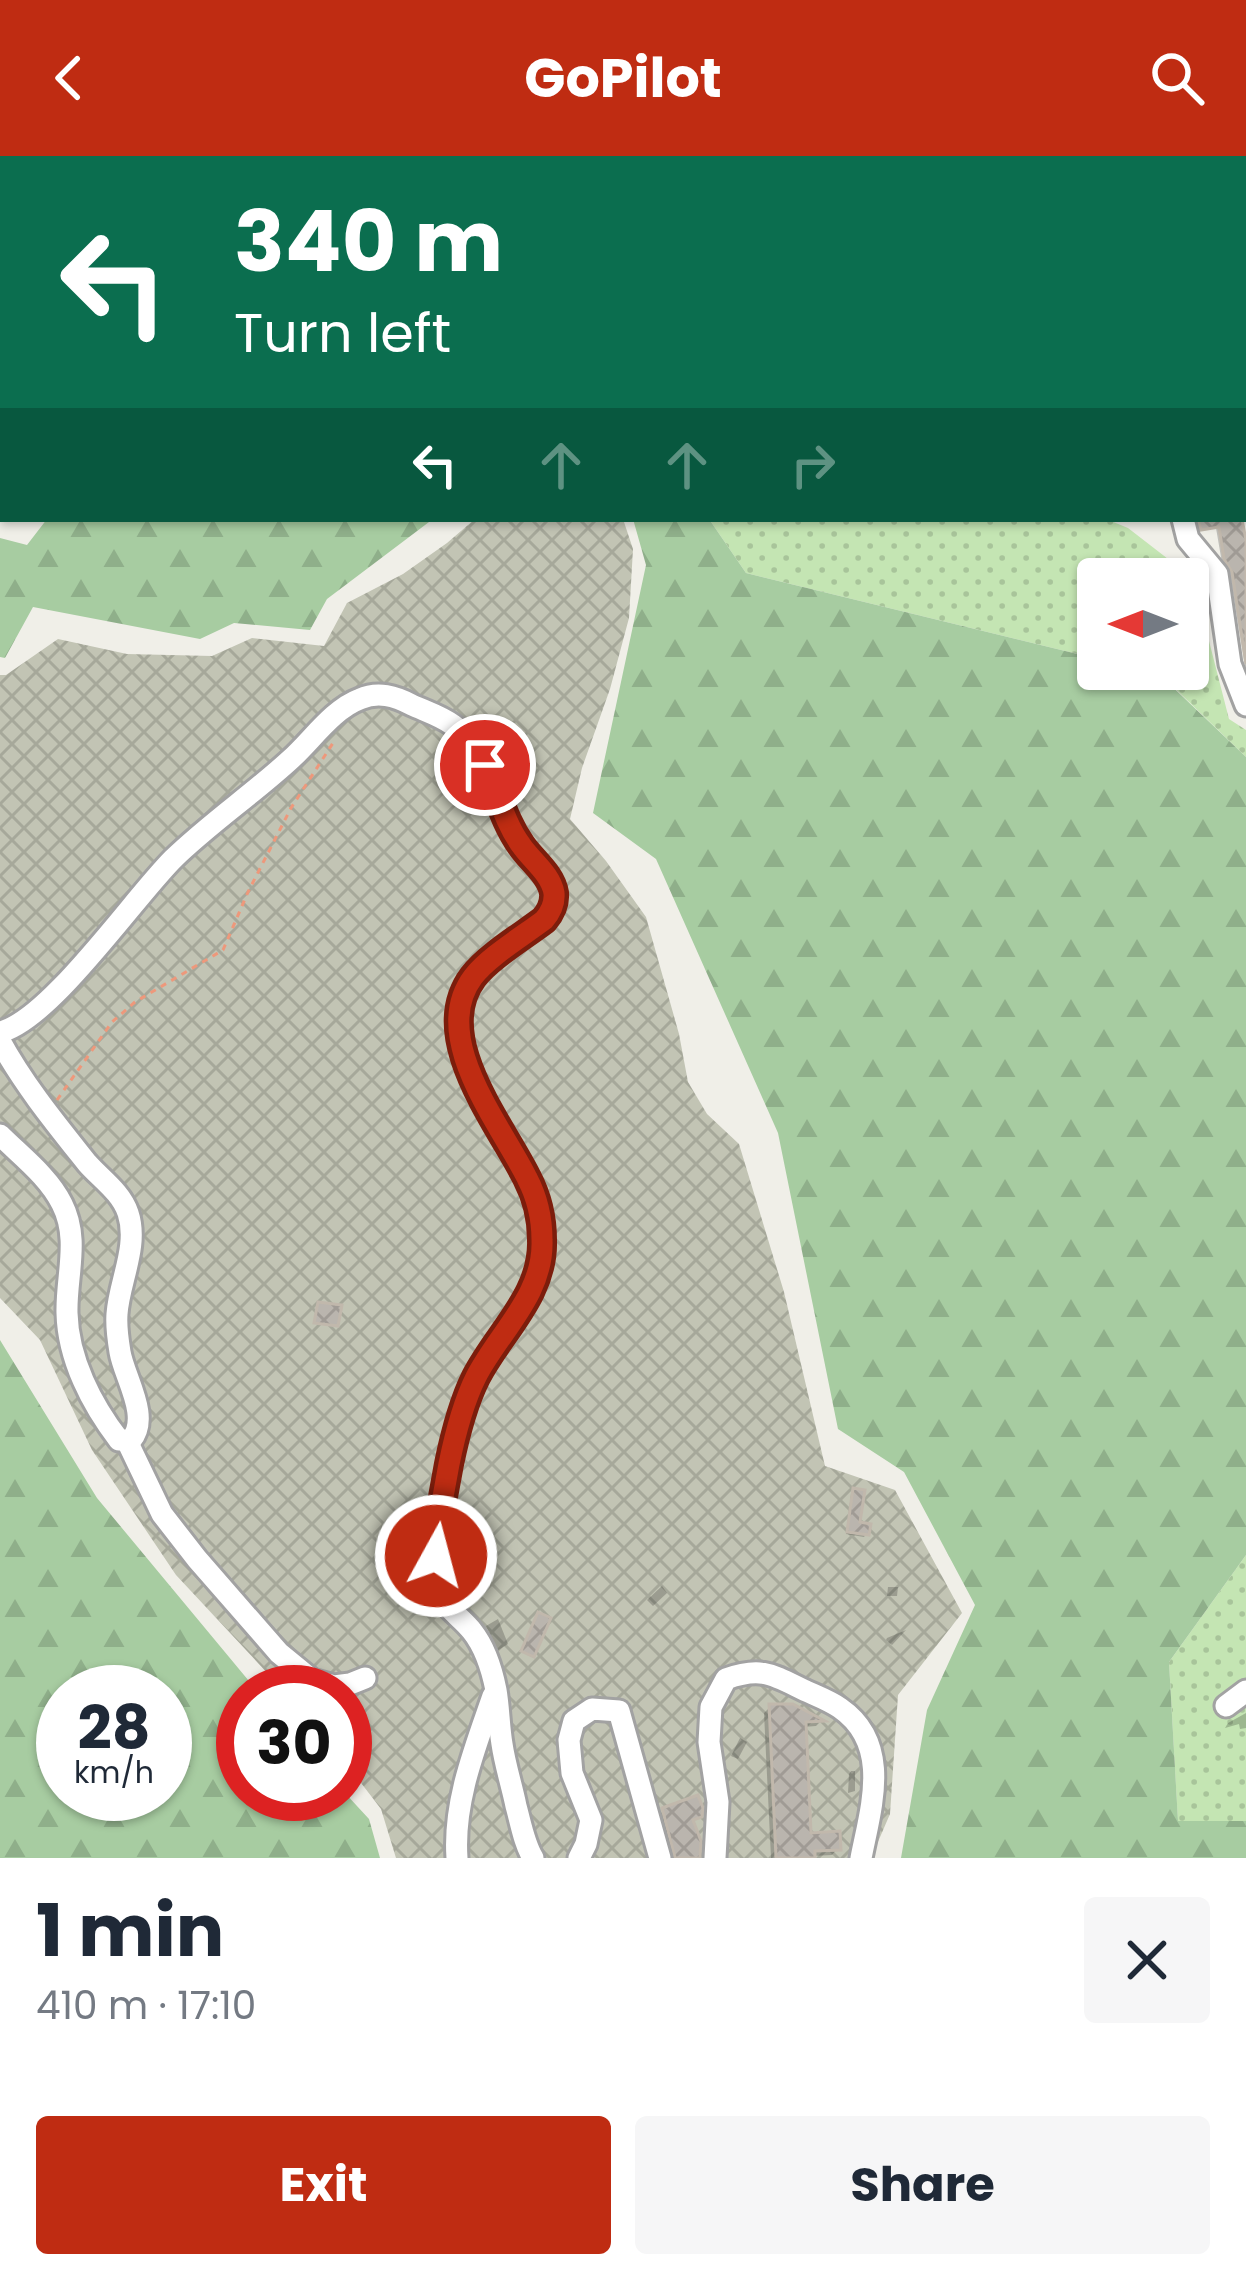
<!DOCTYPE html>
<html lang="en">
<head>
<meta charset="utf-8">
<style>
	body { margin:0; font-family:Poppins,sans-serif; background:#f6f6f7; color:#1f2937; height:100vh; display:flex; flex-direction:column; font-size:45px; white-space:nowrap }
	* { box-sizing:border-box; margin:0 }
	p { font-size:39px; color:#747a83 }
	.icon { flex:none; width:66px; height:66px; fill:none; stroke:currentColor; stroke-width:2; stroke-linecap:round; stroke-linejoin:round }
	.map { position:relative; height:1702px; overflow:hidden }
	.sheet { display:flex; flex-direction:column; background:#fff; flex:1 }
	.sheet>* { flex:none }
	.hud { position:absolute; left:0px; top:0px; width:1248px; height:366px; box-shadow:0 3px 9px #0004; background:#0b6e4f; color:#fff; overflow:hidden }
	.needle { width:78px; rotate:270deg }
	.buttons { position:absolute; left:1077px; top:402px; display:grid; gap:24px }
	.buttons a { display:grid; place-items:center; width:132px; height:132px; border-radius:12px; background:#fff; box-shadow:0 3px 9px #0004; font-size:60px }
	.speed { position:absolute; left:36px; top:1509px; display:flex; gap:24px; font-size:60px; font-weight:700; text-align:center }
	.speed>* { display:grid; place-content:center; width:156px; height:156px; border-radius:50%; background:#fff; box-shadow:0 3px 9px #0004; line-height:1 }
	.speed small { font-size:30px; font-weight:400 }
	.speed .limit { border:18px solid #d22; background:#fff; color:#111 }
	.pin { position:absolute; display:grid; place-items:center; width:102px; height:102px; color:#fff; margin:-51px; border:6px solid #fff; border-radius:50%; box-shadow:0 3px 12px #0007 }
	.me { position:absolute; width:132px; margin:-66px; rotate:7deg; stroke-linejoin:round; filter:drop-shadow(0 0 9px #0008) }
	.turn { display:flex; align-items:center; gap:42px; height:252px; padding:0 36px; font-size:54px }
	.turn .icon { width:156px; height:156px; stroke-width:2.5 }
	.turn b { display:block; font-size:84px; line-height:102px }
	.lanes { display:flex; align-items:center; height:114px; padding:0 36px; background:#0003; justify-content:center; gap:60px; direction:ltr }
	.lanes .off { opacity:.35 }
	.round { display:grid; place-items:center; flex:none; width:126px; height:126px; border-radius:12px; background:#f6f6f7 }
	.overview { display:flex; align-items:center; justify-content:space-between; height:204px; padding:0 36px }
	h1 { font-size:72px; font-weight:700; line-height:90px }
	.primary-button { display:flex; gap:24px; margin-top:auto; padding:24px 36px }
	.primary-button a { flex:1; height:138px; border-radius:12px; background:#bf2c12; color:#fff; font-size:48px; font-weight:700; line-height:138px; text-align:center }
	.primary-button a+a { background:#f6f6f7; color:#1f2937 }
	header { display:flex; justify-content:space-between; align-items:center; height:156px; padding:0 36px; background:#bf2c12; color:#fff; font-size:54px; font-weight:700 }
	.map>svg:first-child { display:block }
	.residential { fill:#dfdede }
	.construction { fill:url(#construction-cross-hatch) }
	.grass { fill:url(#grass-dots) }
	.forest { fill:url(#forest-firs); fill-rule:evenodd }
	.shadow { fill:#0003 }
	.building { fill:url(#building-cross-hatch); stroke:#c1b8ac; stroke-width:3 }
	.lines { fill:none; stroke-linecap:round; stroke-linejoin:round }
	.minor-casing { stroke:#a2a2a2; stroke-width:27 }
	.path { stroke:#ee987b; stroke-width:3; stroke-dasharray:6 6; stroke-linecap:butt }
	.minor { stroke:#fff; stroke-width:21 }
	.route-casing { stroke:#7c1d0c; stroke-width:30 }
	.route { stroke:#bf2c12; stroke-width:21 }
</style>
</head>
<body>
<header><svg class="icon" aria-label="back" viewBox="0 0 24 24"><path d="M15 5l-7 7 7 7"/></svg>GoPilot<svg class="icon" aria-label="search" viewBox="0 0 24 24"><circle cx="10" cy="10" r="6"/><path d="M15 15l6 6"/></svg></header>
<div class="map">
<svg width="1246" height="1702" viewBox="0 0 1246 1702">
	<defs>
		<pattern id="construction-cross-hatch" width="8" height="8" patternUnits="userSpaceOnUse" patternTransform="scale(3)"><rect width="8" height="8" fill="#c2c4b4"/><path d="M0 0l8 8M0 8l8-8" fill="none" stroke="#a6a89a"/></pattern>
		<pattern id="grass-dots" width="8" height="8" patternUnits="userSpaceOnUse" patternTransform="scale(3)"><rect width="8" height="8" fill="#c4e5b3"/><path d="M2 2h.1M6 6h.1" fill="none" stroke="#a8c49a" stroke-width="1.8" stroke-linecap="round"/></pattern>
		<pattern id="forest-firs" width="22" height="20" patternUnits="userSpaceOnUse" patternTransform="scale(3)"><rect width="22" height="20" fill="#a7cca1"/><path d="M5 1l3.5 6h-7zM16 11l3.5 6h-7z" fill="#8faf8a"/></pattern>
		<pattern id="building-cross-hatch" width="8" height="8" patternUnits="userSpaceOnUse" patternTransform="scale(3)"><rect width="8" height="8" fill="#bab5ae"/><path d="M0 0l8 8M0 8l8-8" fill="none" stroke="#a09b95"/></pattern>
	</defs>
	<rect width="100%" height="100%" fill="#f0efe8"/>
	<rect class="residential" x="735" y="0" width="340" height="3"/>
	<polygon class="construction" points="475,363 623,363 633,393 629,462 610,533 582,612 570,663 606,705 646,761 679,878 688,926 707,958 739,988 784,1136 825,1310 895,1334 962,1457 898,1539 890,1658 871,1702 396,1702 381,1653 345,1606 345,1536 285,1536 176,1419 92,1294 40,1184 0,1142 0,519 6,519 58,483 127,498 212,500 252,482 324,490 347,447 403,418 447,387"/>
	<g class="grass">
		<polygon points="709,363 1106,363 1128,372 1181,413 1185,423 1098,423 1098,503 746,417"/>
		<polygon points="1188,430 1209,485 1229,563 1246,574 1246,601 1160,518 1140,513 1188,513"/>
		<polygon points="1246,1399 1246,1665 1178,1666 1169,1506"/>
	</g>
	<g class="forest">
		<polygon points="47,363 433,363 327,443 310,474 234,467 200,483 33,451 5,502 0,501 0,382 27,389"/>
		<polygon points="633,363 709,363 746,417 1098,503 1098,513 1140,513 1159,518 1246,601 1246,1399 1169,1506 1178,1665 1246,1665 1246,1702 901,1702 927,1554 975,1449 904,1316 838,1273 778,977 656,703 593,657 646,409"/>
		<path d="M0 1184 97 1342 258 1536H243V1638L345 1637 369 1663 380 1702H0ZM165 1536V1638H63V1536Z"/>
	</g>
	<g class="shadow">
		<polygon points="733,0 835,0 835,3 731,3"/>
		<polygon points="961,0 1048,0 1048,3 958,3"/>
		<polygon points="1195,363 1239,363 1246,403 1246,516 1230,419 1222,407 1216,372 1199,375"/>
		<polygon points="854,1336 857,1369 866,1378 864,1381 846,1378 851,1338"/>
		<polygon points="662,1430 667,1437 653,1450 647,1444"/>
		<polygon points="888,1431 898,1431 897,1440 887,1440"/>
		<polygon points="498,1463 508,1488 497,1495 486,1470"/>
		<polygon points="906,1474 892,1489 886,1484 887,1482"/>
		<polygon points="770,1551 793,1551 820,1566 816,1570 803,1571 808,1680 838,1692 832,1699 812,1700 812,1702 771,1702 764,1557"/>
		<polygon points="1246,1557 1246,1572 1240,1573 1239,1568 1225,1572 1228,1567"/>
		<polygon points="740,1582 747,1586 738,1603 731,1600"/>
		<polygon points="851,1615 855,1615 855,1635 848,1637 849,1618"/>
		<polygon points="663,1655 699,1659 691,1666 698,1702 670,1702 658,1660"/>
	</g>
	<g class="building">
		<polygon points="1198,363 1242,363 1246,384 1246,508 1232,416 1224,403 1219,371 1201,374"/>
		<polygon points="318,1146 342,1149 338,1170 314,1167"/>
		<polygon points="853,1332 865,1334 860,1366 871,1368 869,1379 847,1376"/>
		<polygon points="538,1456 551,1462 534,1501 521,1495"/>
		<polygon points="769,1548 793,1548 825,1565 806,1566 811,1677 840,1675 841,1694 815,1695 815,1702 776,1702"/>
		<polygon points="698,1639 703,1652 702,1661 693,1664 701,1685 700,1702 675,1702 662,1652"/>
	</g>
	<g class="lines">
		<defs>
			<g id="minor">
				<polyline points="726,0 726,3"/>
				<polyline points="934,3 934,0"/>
				<polyline points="1245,260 1246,260"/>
				<polyline points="1245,339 1246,344"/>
				<polyline points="1183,363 1188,383 1217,418 1230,508 1246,549"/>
				<path d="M0 876C49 865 133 743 173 703 210 667 253 638 291 603 312 584 333 553 360 543 378 535 395 540 412 549 425 555 441 560 453 569 492 596 495 650 519 687 530 703 553 719 554 739 555 749 550 756 544 764 523 780 488 800 473 821 425 884 506 973 531 1029 539 1049 543 1070 542 1091 540 1148 489 1186 470 1236 455 1273 422 1407 441 1441 448 1454 463 1463 472 1475 484 1490 492 1514 496 1534 499 1551 499 1570 502 1588 505 1609 512 1630 516 1650 521 1668 524 1687 533 1702"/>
				<path d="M0 885C24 929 56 968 87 1007 101 1023 121 1036 128 1057 139 1090 119 1126 117 1158 116 1171 118 1184 120 1196 124 1221 151 1261 131 1284H119C92 1249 68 1203 67 1157 66 1120 80 1083 62 1048 49 1021 21 1000 0 979"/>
				<polyline points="127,1285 162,1358 197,1403 279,1497 312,1524 334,1530 350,1528 365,1522"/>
				<polyline points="1226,1550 1246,1535"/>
				<path d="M457 1702C453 1646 475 1592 493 1540"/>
				<polyline points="579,1702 586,1688 591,1664 572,1617 569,1584 574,1565 592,1553 619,1555 660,1702"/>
				<path d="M715 1702 718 1646 709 1586 711 1551 726 1523C762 1510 773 1519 806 1535 817 1540 830 1545 840 1552 892 1588 871 1651 861 1702"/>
			</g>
		</defs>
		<use href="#minor" class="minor-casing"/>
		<g class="path">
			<polyline points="318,3 321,0"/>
			<polyline points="57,944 112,866 135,846 223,794 248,736 291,652 333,587"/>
		</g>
		<use href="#minor" class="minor"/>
	</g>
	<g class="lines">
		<defs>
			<path id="route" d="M436 1400C440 1349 453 1267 476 1221 499 1176 544 1139 542 1084 542 1062 537 1041 527 1022 501 969 428 881 473 821 488 801 523 780 544 764 551 756 555 748 554 737 551 718 531 704 521 689 503 664 498 636 485 609"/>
		</defs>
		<use href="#route" class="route-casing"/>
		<use href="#route" class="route"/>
	</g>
</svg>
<div class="buttons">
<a><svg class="needle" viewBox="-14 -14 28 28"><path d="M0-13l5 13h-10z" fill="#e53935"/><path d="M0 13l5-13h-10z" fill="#747a83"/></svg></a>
</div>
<div class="speed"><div>28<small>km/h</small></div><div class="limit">30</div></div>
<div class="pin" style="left:485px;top:609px;background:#d93025"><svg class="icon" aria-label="arrive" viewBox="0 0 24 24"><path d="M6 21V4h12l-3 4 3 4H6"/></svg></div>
<svg class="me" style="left:436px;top:1400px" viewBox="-20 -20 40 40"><circle r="17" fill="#bf2c12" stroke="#fff" stroke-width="3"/><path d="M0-11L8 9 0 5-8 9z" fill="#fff"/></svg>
<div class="hud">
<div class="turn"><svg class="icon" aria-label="left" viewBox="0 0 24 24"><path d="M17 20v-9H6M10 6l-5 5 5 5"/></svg><div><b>340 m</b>Turn left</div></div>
<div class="lanes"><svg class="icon" aria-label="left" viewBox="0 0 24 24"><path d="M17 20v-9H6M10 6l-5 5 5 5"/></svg><svg class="icon off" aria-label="ahead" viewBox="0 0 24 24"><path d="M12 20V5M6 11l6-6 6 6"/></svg><svg class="icon off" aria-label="ahead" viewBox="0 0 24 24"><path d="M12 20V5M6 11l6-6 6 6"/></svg><svg class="icon off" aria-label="right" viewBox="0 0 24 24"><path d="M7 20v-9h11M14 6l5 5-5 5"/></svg></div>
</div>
</div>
<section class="sheet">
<div class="overview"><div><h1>1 min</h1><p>410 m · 17:10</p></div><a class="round"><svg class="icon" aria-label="close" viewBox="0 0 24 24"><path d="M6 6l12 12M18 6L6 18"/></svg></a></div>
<div class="primary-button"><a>Exit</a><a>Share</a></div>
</section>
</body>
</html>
